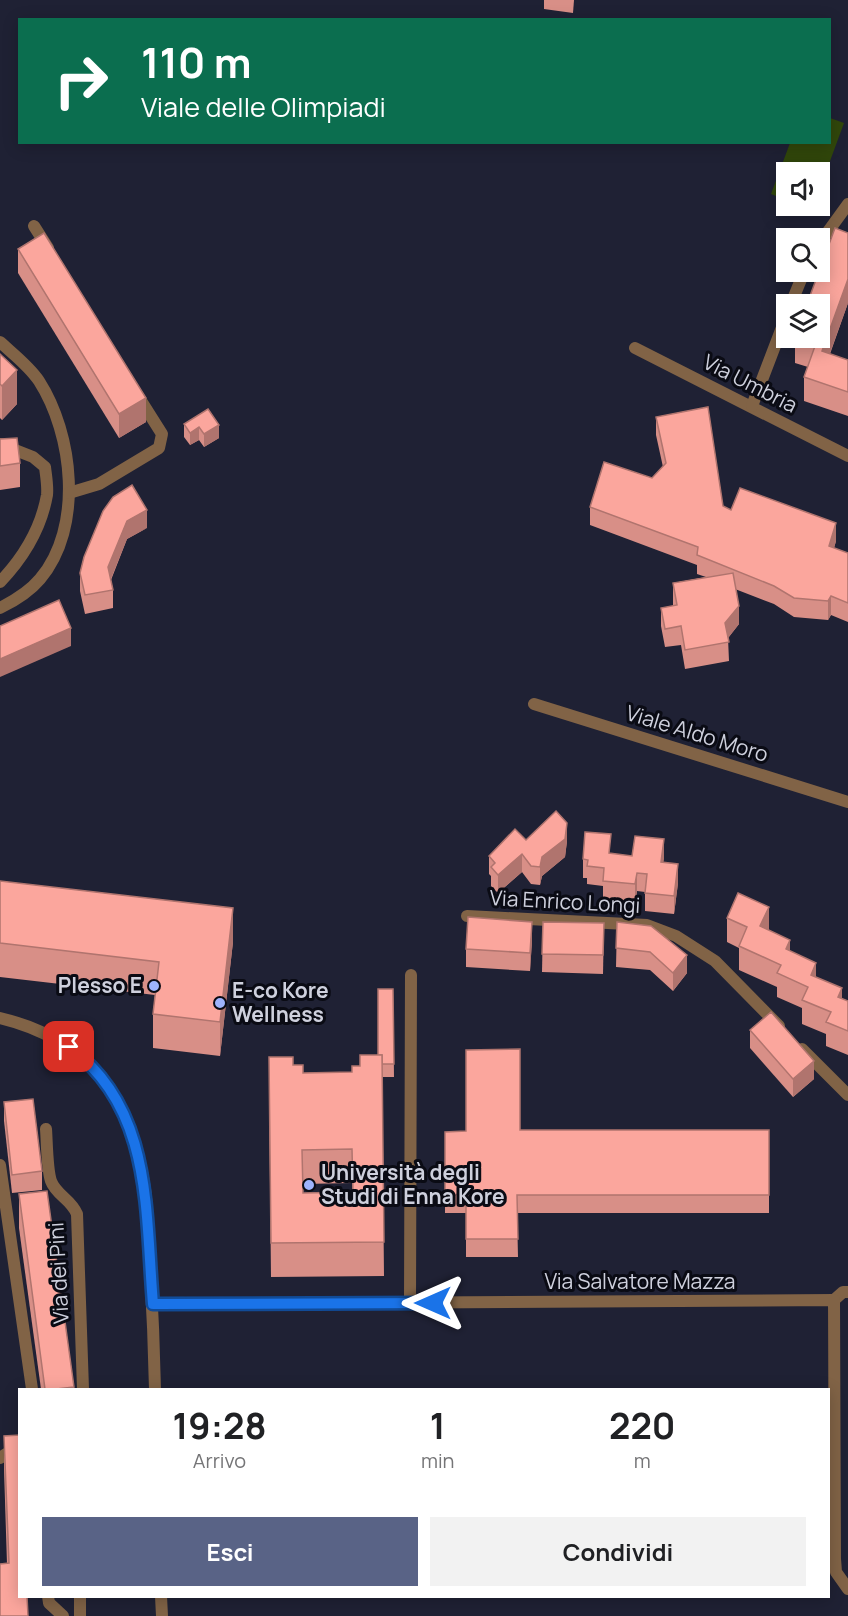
<!DOCTYPE html>
<html lang="it">
<head>
<meta charset="utf-8">
<style>
	body { margin:0; font-family:Manrope,sans-serif; background:#f2f2f2; color:#202124; height:100vh; display:flex; flex-direction:column; font-size:22px; white-space:nowrap }
	* { box-sizing:border-box; margin:0 }
	p { font-size:20px; color:#757577 }
	.icon { flex:none; width:33px; height:33px; fill:none; stroke:currentColor; stroke-width:2; stroke-linecap:round; stroke-linejoin:round }
	.map { position:relative; flex:1; overflow:hidden }
	.panel { position:absolute; left:18px; top:1388px; width:812px; height:210px; display:flex; flex-direction:column; background:#fff; border-radius:0px; box-shadow:0 3px 15px #0003 }
	.panel>* { flex:none }
	.hud { position:absolute; left:18px; top:18px; width:813px; height:126px; border-radius:0px; box-shadow:0 3px 15px #0003; background:#0b6e4f; color:#fff; overflow:hidden }
	.tools { position:absolute; left:776px; top:162px; display:grid; gap:12px }
	.tools a { display:grid; place-items:center; width:54px; height:54px; border-radius:0px; background:#fff; box-shadow:0 3px 15px #0003; font-size:30px }
	.pin { position:absolute; display:grid; place-items:center; width:51px; height:51px; color:#fff; margin:-26px; border-radius:12px; box-shadow:0 3px 9px #0006 }
	.me { position:absolute; width:66px; margin:-33px; rotate:270deg; stroke-linejoin:round; filter:drop-shadow(0 0 4px #0008) }
	.turn { display:flex; align-items:center; gap:21px; height:126px; padding:0 24px; font-size:27px }
	.turn .icon { width:78px; height:78px; stroke-width:2.5 }
	.turn b { display:block; font-size:42px; line-height:51px }
	.eta { display:flex; justify-content:space-evenly; align-items:center; height:102px; text-align:center }
	.eta b { font-size:36px; font-weight:700; line-height:42px }
	.button { display:flex; gap:12px; margin-top:auto; padding:12px 24px }
	.button a { flex:1; height:69px; border-radius:0px; background:#596386; color:#fff; font-size:24px; font-weight:700; line-height:69px; text-align:center }
	.button a+a { background:#f2f2f2; color:#202124 }
	.map>svg:first-child { display:block }
	.green { fill:#31470b }
	.lines { fill:none; stroke-linecap:round; stroke-linejoin:round }
	.street { stroke:#816346; stroke-width:12 }
	.wall { fill:#d88f87; fill-rule:evenodd }
	.shaded-wall { fill:#b0746e }
	.building { fill:#fba69d; stroke:#b0746e; stroke-width:1.5; fill-rule:evenodd }
	.route-casing { stroke:#114b97; stroke-width:15 }
	.route { stroke:#1a73e8; stroke-width:10 }
	.poi-dot { fill:#9eb3fd; stroke:#0a0b14; stroke-width:2 }
	.labels { text-anchor:middle; stroke-width:6; stroke-linejoin:round; paint-order:stroke }
	.street-label { font-size:21px; fill:#ced0dd; stroke:#0a0b14 }
	.poi-label { font-size:21px; font-weight:bold; fill:#ced0dd; stroke:#0a0b14; text-anchor:start }
</style>
</head>
<body>
<div class="map">
<svg width="848" height="1616" viewBox="0 0 848 1616">
	<rect width="100%" height="100%" fill="#1f2134"/>
	<polygon class="green" points="830,118 844,123 819,191 819,172 786,172 786,200 771,194 790,143 830,142"/>
	<g class="lines">
		<g class="street">
			<polyline points="34,226 48,248"/>
			<polyline points="819,244 848,204"/>
			<polyline points="791,304 804,272"/>
			<path d="M0 342C13 354 29 366 39 381 73 434 84 527 40 579 30 591 14 601 0 608"/>
			<polyline points="635,348 848,456"/>
			<polyline points="752,406 786,317"/>
			<path d="M0 444 33 457 45 467C46 476 48 486 47 495 41 529 23 558 0 582"/>
			<polyline points="69,493 99,484 159,448 162,434 138,396"/>
			<polyline points="534,704 848,802"/>
			<polyline points="467,916 647,925 676,936 715,961 779,1026"/>
			<path d="M0 1018C89 1039 132 1100 145 1189 148 1210 148 1231 149 1252 152 1298 154 1343 155 1389"/>
			<polyline points="802,1049 848,1095"/>
			<path d="M46 1129C47 1142 47 1170 51 1181 56 1195 71 1199 77 1214L83 1389"/>
			<polyline points="0,1165 32,1389"/>
			<polyline points="834,1300 843,1292 848,1292"/>
			<polyline points="410,1303 411,975"/>
			<polyline points="153,1304 834,1300 835,1559 836,1572 848,1589"/>
			<polyline points="0,1458 6,1454 20,1450"/>
			<polyline points="48,1596 49,1603 63,1616"/>
			<polyline points="80,1596 80,1616"/>
			<polyline points="161,1596 162,1616"/>
		</g>
	</g>
	<g class="wall">
		<polygon points="544,0 574,0 573,13 544,9"/>
		<polygon points="18,249 146,422 119,438 18,273"/>
		<polygon points="848,303 830,354 848,360 848,416 804,401 804,377 808,367 795,363 795,339"/>
		<polygon points="0,354 17,404 2,420 0,418"/>
		<polygon points="208,409 219,438 204,447 199,440 190,445 184,437 184,424"/>
		<polygon points="656,417 723,506 731,510 836,541 834,548 848,553 848,622 831,615 828,620 794,617 774,604 735,589 739,624 728,638 729,661 685,669 681,645 665,647 661,626 661,608 673,606 673,583 706,577 697,574 697,565 590,525 590,507 652,478 663,467 656,435"/>
		<polygon points="0,439 20,463 20,487 0,490"/>
		<polygon points="147,528 127,539 111,580 113,590 113,608 85,614 80,591 80,573 84,557"/>
		<polygon points="526,840 567,841 565,857 542,876 540,885 531,884 522,872 498,893 491,886 491,876 489,874 489,856"/>
		<polygon points="611,854 632,856 664,858 663,862 678,883 674,914 645,911 645,892 637,891 635,903 603,899 603,886 587,884 587,878 583,878 583,859"/>
		<polygon points="0,881 233,942 220,1056 153,1048 153,1014 155,995 0,977"/>
		<polygon points="727,918 769,930 816,977 842,999 848,1001 848,1055 826,1046 826,1034 802,1024 802,1008 777,997 777,987 739,970 739,948 727,942"/>
		<polygon points="543,922 604,923 603,974 542,972"/>
		<polygon points="617,922 687,973 673,991 650,970 616,967"/>
		<polygon points="532,940 530,971 466,967 466,949"/>
		<path d="M393 989 394 1077H382L384 1276 271 1277 269 1091 293 1065 303 1073 352 1072 360 1066 378 1055ZM352 1183 353 1192 303 1193V1184Z"/>
		<polygon points="750,1030 814,1079 793,1097 750,1048"/>
		<polygon points="4,1102 42,1171 42,1190 12,1193 4,1121"/>
		<polygon points="520,1130 769,1130 769,1213 517,1213 518,1257 466,1257 466,1213 445,1213 445,1132"/>
		<polygon points="19,1194 74,1387 74,1389 41,1389 19,1228"/>
		<polygon points="20,1435 20,1596 39,1596 27,1597 28,1616 0,1616 0,1564 7,1564 4,1469 4,1436"/>
	</g>
	<g class="shaded-wall">
		<polygon points="848,279 848,303 822,375 822,351"/>
		<polygon points="17,370 17,404 2,420 2,386"/>
		<polygon points="146,398 146,422 119,438 119,414"/>
		<polygon points="219,425 219,438 204,447 204,434"/>
		<polygon points="199,427 199,440 190,445 190,433"/>
		<polygon points="147,510 147,528 127,539 108,586 108,567 127,521"/>
		<polygon points="836,523 836,541 829,565 829,546"/>
		<polygon points="831,596 831,615 828,620 828,601"/>
		<polygon points="739,606 739,624 725,642 725,623"/>
		<polygon points="71,628 71,646 0,677 0,659"/>
		<polygon points="567,823 567,841 565,857 542,876 540,885 540,867 542,857"/>
		<polygon points="664,839 664,858 661,881 661,862"/>
		<polygon points="522,854 522,872 498,893 498,875"/>
		<polygon points="678,864 678,883 674,914 674,896"/>
		<polygon points="637,873 637,891 635,903 635,884"/>
		<polygon points="769,907 769,931 760,926"/>
		<polygon points="233,908 233,942 220,1056 220,1022"/>
		<polygon points="532,922 532,940 530,971 530,953"/>
		<polygon points="790,940 790,964 786,949"/>
		<polygon points="687,955 687,973 673,991 673,973"/>
		<polygon points="816,963 816,987 811,975"/>
		<polygon points="842,988 842,1012 838,997"/>
		<polygon points="814,1061 814,1079 793,1097 793,1079"/>
	</g>
	<g class="building">
		<polygon points="835,228 848,233 848,279 822,351 848,360 848,392 804,377 815,346 795,339 796,338 819,338 819,304 807,304"/>
		<polygon points="44,233 146,398 119,414 18,249"/>
		<polygon points="0,354 17,370 2,386 0,384"/>
		<polygon points="708,407 723,506 731,510 740,488 836,523 829,546 848,553 848,603 831,596 828,601 794,598 774,586 697,555 698,547 590,507 604,462 652,478 666,463 656,417"/>
		<polygon points="208,409 219,425 204,434 199,427 190,433 184,424"/>
		<polygon points="17,438 20,463 0,466 0,439"/>
		<polygon points="132,485 147,510 127,521 108,567 113,590 85,595 80,573 84,557 103,511 113,497"/>
		<polygon points="733,573 739,606 725,623 729,642 685,650 681,626 665,629 661,608 677,605 673,583"/>
		<polygon points="59,600 71,628 0,659 0,626"/>
		<polygon points="556,811 567,823 565,839 542,857 540,867 531,866 522,854 498,875 491,867 495,863 489,856 515,829 526,840"/>
		<polygon points="585,832 611,834 609,853 632,856 635,836 664,839 661,862 678,864 674,896 645,893 647,874 637,873 635,884 603,881 604,868 587,866 588,860 583,859"/>
		<polygon points="0,881 233,908 220,1022 153,1014 159,962 0,943"/>
		<polygon points="738,893 769,907 760,926 790,940 786,949 816,963 811,975 842,988 838,997 848,1001 848,1031 826,1022 831,1012 802,1000 808,987 777,973 781,965 739,946 747,927 727,918"/>
		<polygon points="468,917 532,922 530,953 466,949"/>
		<polygon points="543,922 604,923 603,955 542,954"/>
		<polygon points="617,922 651,926 687,955 673,973 650,952 616,948"/>
		<polygon points="378,989 393,989 394,1064 382,1064 382,1055 378,1055"/>
		<polygon points="771,1012 814,1061 793,1079 750,1030"/>
		<polygon points="520,1049 520,1130 769,1130 769,1195 517,1195 518,1239 466,1239 466,1194 445,1195 445,1132 466,1131 466,1050"/>
		<path d="M360 1055H382L384 1242 271 1243 269 1057H293V1065H303V1073L352 1072V1066H360ZM352 1149 353 1192 303 1193 302 1150Z"/>
		<polygon points="33,1099 42,1171 12,1175 4,1102"/>
		<polygon points="47,1191 74,1387 56,1389 45,1389 19,1194"/>
		<polygon points="20,1435 20,1596 27,1596 28,1616 0,1616 0,1564 9,1563 4,1436"/>
	</g>
	<g class="lines">
		<defs>
			<path id="route" d="M69 1047C153 1108 145 1211 153 1304L433 1303"/>
		</defs>
		<use href="#route" class="route-casing"/>
		<use href="#route" class="route"/>
	</g>
	<g class="poi-dot">
		<circle cx="154" cy="986" r="6"/>
		<circle cx="220" cy="1003" r="6"/>
		<circle cx="309" cy="1185" r="6"/>
	</g>
	<g class="labels">
		<g class="street-label">
			<text transform="translate(750 384) rotate(27)" y="7">Via Umbria</text>
			<text transform="translate(697 734) rotate(17)" y="7">Viale Aldo Moro</text>
			<text transform="translate(565 902) rotate(3)" y="7">Via Enrico Longi</text>
			<text transform="translate(59 1273) rotate(-93)" y="7">Via dei Pini</text>
			<text x="640" y="1289">Via Salvatore Mazza</text>
		</g>
		<g class="poi-label">
			<text x="142" y="993" text-anchor="end">Plesso E</text>
			<text x="232" y="998">E-co Kore<tspan x="232" dy="24">Wellness</tspan></text>
			<text x="321" y="1180">Università degli<tspan x="321" dy="24">Studi di Enna Kore</tspan></text>
		</g>
	</g>
</svg>
<div class="tools">
<a><svg class="icon" aria-label="sound" viewBox="0 0 24 24"><path d="M4 9h4l5-4v14l-5-4H4zM17 9q2 3 0 6"/></svg></a>
<a><svg class="icon" aria-label="search" viewBox="0 0 24 24"><circle cx="10" cy="10" r="6"/><path d="M15 15l6 6"/></svg></a>
<a><svg class="icon" aria-label="layers" viewBox="0 0 24 24"><path d="M12 4l9 5-9 5-9-5zM3 14l9 5 9-5"/></svg></a>
</div>
<div class="pin" style="left:69px;top:1047px;background:#d93025"><svg class="icon" aria-label="arrive" viewBox="0 0 24 24"><path d="M6 21V4h12l-3 4 3 4H6"/></svg></div>
<svg class="me" style="left:433px;top:1303px" viewBox="-20 -20 40 40"><path d="M0-17L14 15 0 8-14 15z" fill="#1a73e8" stroke="#fff" stroke-width="4"/></svg>
<div class="hud">
<div class="turn"><svg class="icon" aria-label="right" viewBox="0 0 24 24"><path d="M7 20v-9h11M14 6l5 5-5 5"/></svg><div><b>110 m</b>Viale delle Olimpiadi</div></div>
</div>
<section class="panel">
<div class="eta">
<div><b>19:28</b><p>Arrivo</p></div>
<div><b>1</b><p>min</p></div>
<div><b>220</b><p>m</p></div>
</div>
<div class="button"><a>Esci</a><a>Condividi</a></div>
</section>
</div>
</body>
</html>
